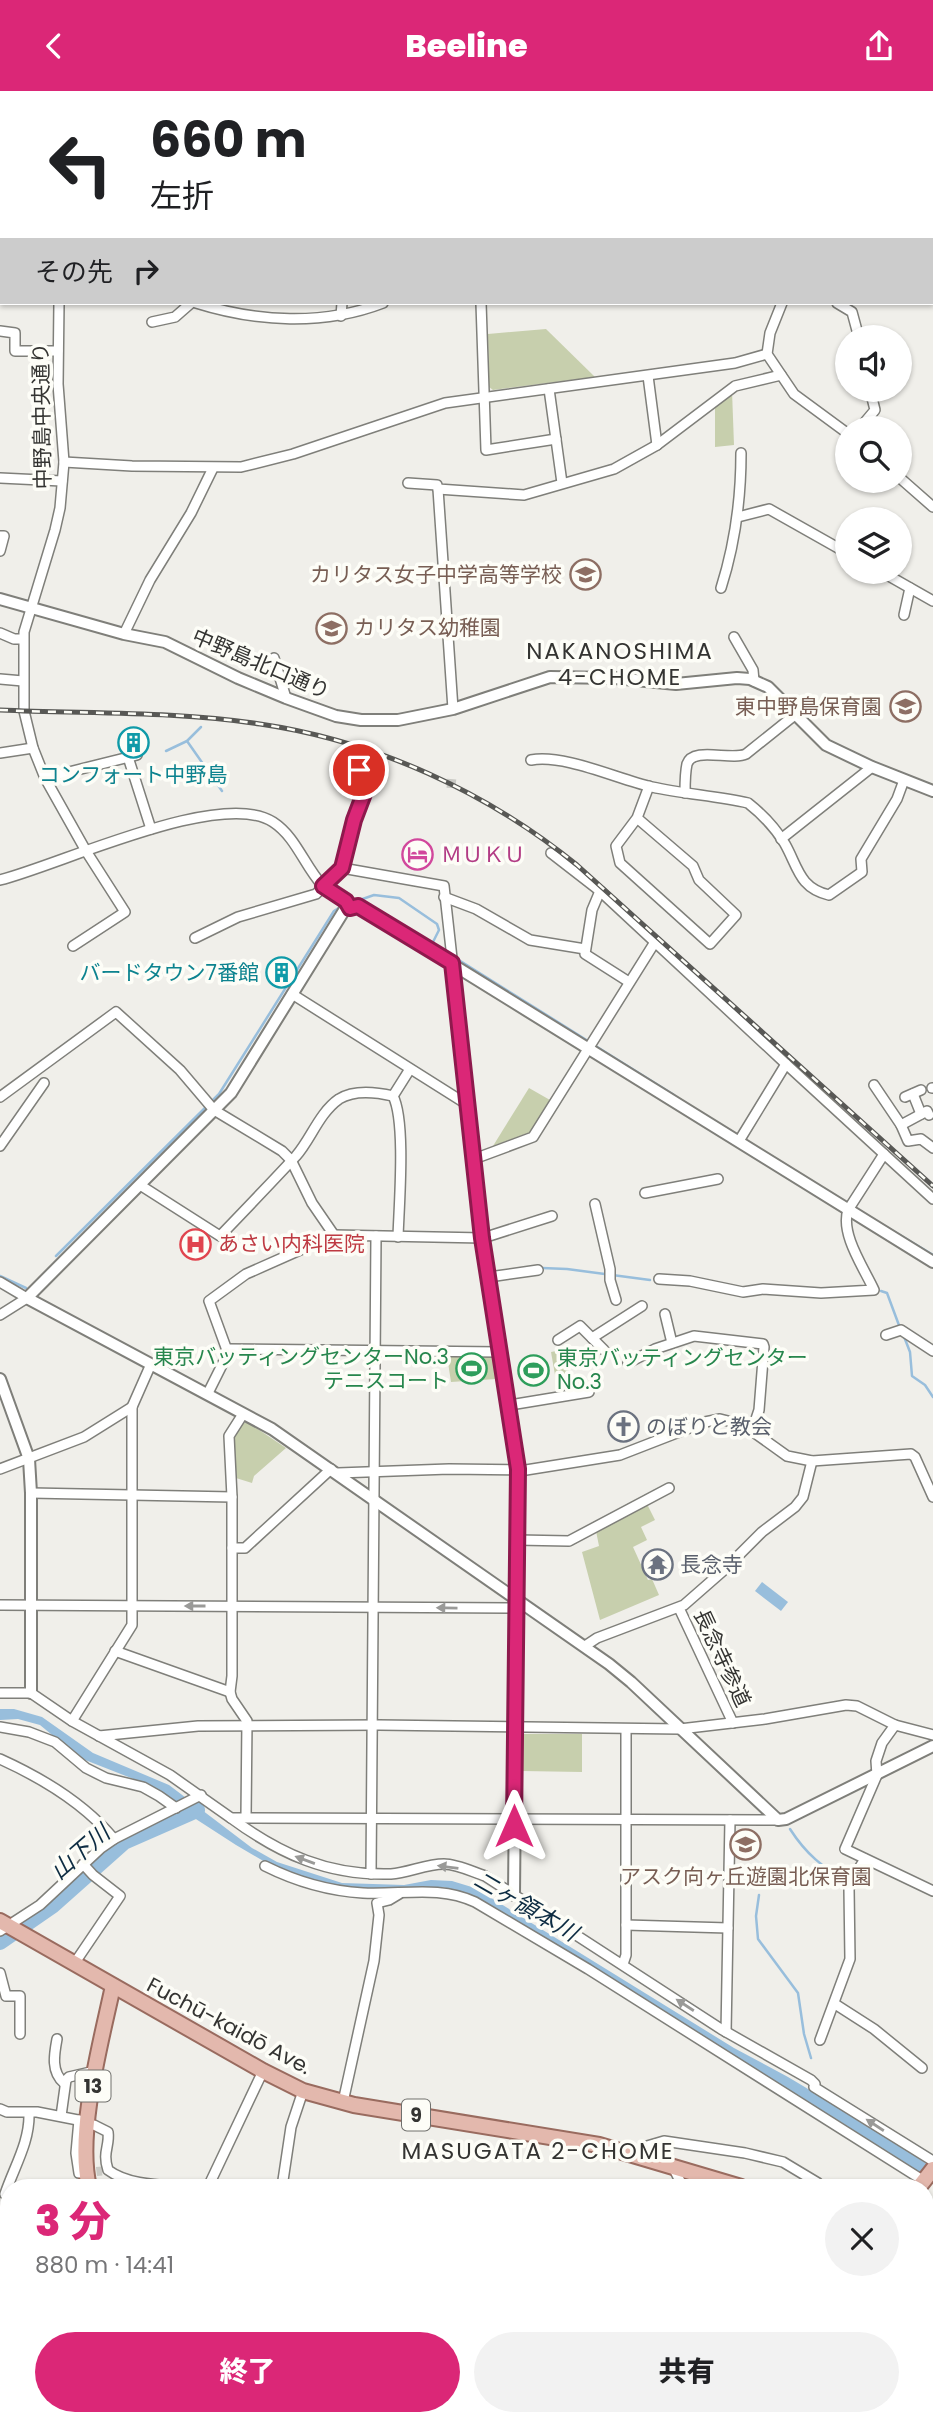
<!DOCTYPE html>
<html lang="ja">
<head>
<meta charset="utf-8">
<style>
	body { margin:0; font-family:Poppins,"Noto Sans JP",sans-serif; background:#f2f2f2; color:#202124; height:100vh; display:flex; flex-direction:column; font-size:26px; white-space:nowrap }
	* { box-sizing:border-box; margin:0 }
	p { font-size:23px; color:#757577 }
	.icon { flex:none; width:38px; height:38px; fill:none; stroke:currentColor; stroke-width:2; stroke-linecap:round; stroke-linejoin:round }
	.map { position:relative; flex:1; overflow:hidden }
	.panel { position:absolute; left:0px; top:2088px; width:934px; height:247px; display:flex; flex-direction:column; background:#fff; border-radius:28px 28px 0 0; box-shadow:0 2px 5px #0004 }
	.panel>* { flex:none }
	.guide { position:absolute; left:0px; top:0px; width:934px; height:214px; box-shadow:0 2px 5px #0004; background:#fff; color:#202124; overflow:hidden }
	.buttons { position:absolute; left:835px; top:234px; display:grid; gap:14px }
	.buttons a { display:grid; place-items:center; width:77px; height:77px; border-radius:50%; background:#fff; box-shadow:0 2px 5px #0004; font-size:35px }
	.pin { position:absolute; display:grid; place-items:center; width:60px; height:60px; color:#fff; margin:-30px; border:4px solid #fff; border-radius:50%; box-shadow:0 2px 7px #0007 }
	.me { position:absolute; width:77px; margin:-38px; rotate:0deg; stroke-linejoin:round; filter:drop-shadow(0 0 5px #0008) }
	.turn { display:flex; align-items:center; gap:24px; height:147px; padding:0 35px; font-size:32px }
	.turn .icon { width:91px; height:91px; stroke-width:2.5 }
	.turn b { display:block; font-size:49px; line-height:60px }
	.then { display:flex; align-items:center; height:66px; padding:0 35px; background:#0003; gap:14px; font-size:26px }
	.round { display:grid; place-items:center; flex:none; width:74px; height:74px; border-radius:37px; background:#f2f2f2 }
	.overview { display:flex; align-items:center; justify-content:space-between; height:119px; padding:0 35px }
	h1 { font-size:42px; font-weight:800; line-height:52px; color:#db2777 }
	.primary-button { display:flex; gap:14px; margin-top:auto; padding:14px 35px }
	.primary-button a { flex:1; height:80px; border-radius:42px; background:#db2777; color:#fff; font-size:28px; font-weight:800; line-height:80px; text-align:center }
	.primary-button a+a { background:#f2f2f2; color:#202124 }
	header { display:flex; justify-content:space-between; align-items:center; height:91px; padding:0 35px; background:#db2777; color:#fff; font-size:32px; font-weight:800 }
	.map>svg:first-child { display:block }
	.green { fill:#c7cfad }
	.water { fill:#98bedc }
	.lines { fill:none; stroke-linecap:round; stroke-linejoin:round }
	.stream { stroke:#98bedc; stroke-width:2.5 }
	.river { stroke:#98bedc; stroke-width:16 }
	.minor-tunnel { stroke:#cacac5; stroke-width:9; stroke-dasharray:9 4.5; stroke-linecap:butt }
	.minor-casing { stroke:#7f7f7a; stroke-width:12 }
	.tertiary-casing { stroke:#7f7f7a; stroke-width:14 }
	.primary-casing { stroke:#996b5f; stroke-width:18 }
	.minor { stroke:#fff; stroke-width:9 }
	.tertiary { stroke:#fff; stroke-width:10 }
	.primary { stroke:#e3b8ad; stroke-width:14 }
	.rail-casing { stroke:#585855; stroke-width:5 }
	.rail { stroke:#fdfdf7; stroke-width:2.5; stroke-dasharray:8; stroke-linecap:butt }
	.oneway { fill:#9a9a98 }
	.route-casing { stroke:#8e194d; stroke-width:18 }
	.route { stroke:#db2777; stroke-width:12 }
	.labels { text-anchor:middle; stroke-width:7; stroke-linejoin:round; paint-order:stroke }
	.shield { fill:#fdfdf7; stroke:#70706d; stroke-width:2 }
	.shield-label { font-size:19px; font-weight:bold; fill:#343432 }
	.street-label { font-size:21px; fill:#343432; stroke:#fdfdf7 }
	.education-label { font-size:21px; fill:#785e54; stroke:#fdfdf7; text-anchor:end }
	.culture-label { font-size:21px; fill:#0d838f; stroke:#fdfdf7 }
	.hotel-label { font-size:21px; fill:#b23c85; stroke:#fdfdf7; text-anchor:start }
	.health-label { font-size:21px; fill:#be3a42; stroke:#fdfdf7; text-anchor:start }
	.leisure-label { font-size:21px; fill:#27864d; stroke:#fdfdf7; text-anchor:end }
	.worship-label { font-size:21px; fill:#5b616d; stroke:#fdfdf7; text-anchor:start }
	.neighbourhood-label { font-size:23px; letter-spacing:2px; fill:#343432; stroke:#fdfdf7 }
	.water-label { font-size:23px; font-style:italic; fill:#0d2c42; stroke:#fdfdf7 }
</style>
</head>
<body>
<header><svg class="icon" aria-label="back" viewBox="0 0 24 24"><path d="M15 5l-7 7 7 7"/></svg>Beeline<svg class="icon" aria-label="share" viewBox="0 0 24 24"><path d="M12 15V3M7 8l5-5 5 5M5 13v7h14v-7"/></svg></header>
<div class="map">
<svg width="933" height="2333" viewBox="0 0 933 2333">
	<rect width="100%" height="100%" fill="#f0efea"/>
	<g class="green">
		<polygon points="546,238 595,286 493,299 489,296 488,243"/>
		<polygon points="732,300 734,354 715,356 715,315"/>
		<polygon points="529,997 550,1009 531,1041 493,1055"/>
		<polygon points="556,1260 580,1297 579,1298 558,1301 551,1261"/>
		<polygon points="447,1265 492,1266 496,1288 451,1291"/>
		<polygon points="243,1332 249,1332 286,1357 254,1385 252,1392 236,1387 234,1346"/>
		<polygon points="647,1413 655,1429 641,1436 647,1449 633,1456 648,1489 652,1488 659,1504 600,1529 582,1461 599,1455 596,1440"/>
		<polygon points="523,1643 582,1643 582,1681 522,1680"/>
		<polygon points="0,2142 9,2143 9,2283 0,2291"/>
		<polygon points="116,2326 370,2326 374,2333 112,2333"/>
		<polygon points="413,2326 487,2326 487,2333 411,2333"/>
		<polygon points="513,2326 607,2326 602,2333 512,2333"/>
	</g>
	<g class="water">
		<polygon points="762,1491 788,1511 781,1520 755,1500"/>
		<polygon points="0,1618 14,1618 42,1626 93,1662 169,1694 252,1757 277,1771 342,1792 404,1794 431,1789 452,1790 475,1797 734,1957 788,1986 860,2029 933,2077 933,2091 482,1809 460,1800 442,1796 426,1796 407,1800 344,1798 297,1786 277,1778 236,1754 185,1721 154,1696 80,1667 40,1634 18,1628 0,1629"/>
	</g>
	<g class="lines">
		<g class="stream">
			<polyline points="187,650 222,700"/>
			<polyline points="166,660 187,650 201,636"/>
			<polyline points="361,809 449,863"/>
			<polyline points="354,811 374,804 399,807 437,833 439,839 433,851"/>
			<polyline points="454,866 588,950"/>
			<polyline points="594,954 674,1004"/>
			<polyline points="873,1128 933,1164"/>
			<polyline points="56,1165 219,1003 334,820 345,813"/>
			<polyline points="542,1177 567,1178 650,1189"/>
			<polyline points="0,1185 26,1197"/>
			<polyline points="881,1200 887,1202 900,1237"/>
			<polyline points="903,1243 910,1261 912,1285 925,1294 933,1306"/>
			<path d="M790 1738C806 1763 823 1777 849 1791"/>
			<polyline points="759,1804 756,1825 758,1848 798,1902 804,1943 811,1967"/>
		</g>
		<polyline class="river" points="0,1851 52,1815 124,1751 197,1719"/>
		<g class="minor-tunnel">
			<polyline points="451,697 452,685"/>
			<polyline points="83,2082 102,2080"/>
		</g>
		<defs>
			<g id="minor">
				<polyline points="84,2 85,0"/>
				<polyline points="0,182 2,182"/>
				<polyline points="59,212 58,293 64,371 60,417 55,439 24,541 24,620 33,657 45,687 86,760 125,821 73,855"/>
				<path d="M196 212C257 231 323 235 383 212"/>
				<polyline points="481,212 486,359 556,348"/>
				<polyline points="782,212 770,242 767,263 794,303 847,342"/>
				<polyline points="837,212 852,221 859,247"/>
				<polyline points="341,225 342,212"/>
				<polyline points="152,231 175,226 191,212"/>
				<polyline points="0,240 15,242 15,260 58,260"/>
				<polyline points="648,285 657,354"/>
				<polyline points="549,298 562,392"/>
				<polyline points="859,338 875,319 870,299"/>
				<polyline points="64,371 132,375 241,376 293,363 445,312 735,272 767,263"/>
				<polyline points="0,387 62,390"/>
				<polyline points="900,387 933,416"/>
				<polyline points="408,392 437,394 438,398 524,404 614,378 657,354 735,295 781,284"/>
				<polyline points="438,398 453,618"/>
				<polyline points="738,426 769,418 847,462"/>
				<polyline points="0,445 4,445 0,460"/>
				<polyline points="882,481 933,510"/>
				<path d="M721 497C735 453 741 408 741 362"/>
				<polyline points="904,524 910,497"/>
				<polyline points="0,542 14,548 23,548"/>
				<polyline points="124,543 150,489 191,422 213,377"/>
				<polyline points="734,546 753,579 754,590"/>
				<polyline points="274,567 286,607"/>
				<polyline points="0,588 23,590"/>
				<polyline points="0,662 33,657"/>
				<polyline points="128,666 151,738"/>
				<path d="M531 669C565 663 617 688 652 696 684 703 717 705 748 712 762 723 776 738 785 753 798 776 799 797 829 804L862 781 861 768 897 708 904 689"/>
				<polyline points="45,687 137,664"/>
				<path d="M685 702C685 693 685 682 687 673 693 655 731 670 746 663L796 623"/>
				<polyline points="637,727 693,775 699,789 736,824 710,853 620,772 616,755 637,727 649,695"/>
				<polyline points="781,748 872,676"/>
				<polyline points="551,762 600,800"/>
				<polyline points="342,777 354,729 365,700 365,689 352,669"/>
				<path d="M0 789C60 774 221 697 273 731 296 746 304 774 322 794 331 803 344 805 350 817"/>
				<polyline points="444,806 476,818 530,849 585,858"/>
				<polyline points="195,847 238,826 316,803 342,777 444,795 483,1147 518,1379"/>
				<polyline points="629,891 585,863 592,819 600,800 786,973"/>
				<polyline points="292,903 468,1014"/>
				<polyline points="874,994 901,1034 908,1050 921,1048 933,1057"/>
				<polyline points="932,997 933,997"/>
				<polyline points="913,1003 921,1023"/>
				<polyline points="393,1005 410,978"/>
				<polyline points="0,1006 116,921 180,979 214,1019 282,1060 291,1069 312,1112 334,1144"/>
				<polyline points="905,1006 921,999"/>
				<polyline points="901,1034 927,1020 929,1024"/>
				<polyline points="739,1050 786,973 933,1108"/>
				<polyline points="0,1055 44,992"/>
				<polyline points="474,1068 533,1046 655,851"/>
				<path d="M140 1094 220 1145C246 1118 271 1092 296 1065 311 1048 319 1022 339 1008 355 998 376 1001 393 1005 406 1030 399 1114 398 1146"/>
				<polyline points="645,1102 718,1088"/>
				<polyline points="595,1113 610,1178 610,1189 616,1209"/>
				<polyline points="489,1186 538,1179"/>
				<path d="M659 1188 690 1190 743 1201 763 1198 821 1202 874 1199C864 1177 840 1143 848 1119L884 1063"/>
				<polyline points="0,1191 27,1207 0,1224"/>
				<polyline points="665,1223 672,1252"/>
				<polyline points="886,1244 901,1239 933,1260"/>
				<polyline points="592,1247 642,1215"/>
				<polyline points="558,1249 580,1235 604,1259"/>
				<polyline points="227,1258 499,1261"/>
				<polyline points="628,1272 655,1258 694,1245 763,1253 764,1256 759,1319 752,1340"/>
				<polyline points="208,1302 228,1262 209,1210 246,1183 334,1144 483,1147 552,1125"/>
				<polyline points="510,1314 589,1301"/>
				<polyline points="243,1323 229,1345 232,1406 232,1585 230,1601 232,1608 247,1630 246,1726"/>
				<polyline points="0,1378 84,1346 132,1316"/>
				<polyline points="338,1382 449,1378 526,1379 620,1364 705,1331 720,1328 736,1332 752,1340 787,1365 812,1370 911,1363 915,1366 933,1406"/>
				<polyline points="31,1402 232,1406"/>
				<polyline points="517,1449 569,1450 669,1397"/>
				<polyline points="232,1457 245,1457 331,1378"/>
				<polyline points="0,1514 516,1517"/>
				<polyline points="679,1517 733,1632"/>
				<polyline points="585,1555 597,1547 684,1514 724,1479 762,1441 795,1416 803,1406 812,1370"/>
				<polyline points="115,1560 230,1601"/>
				<polyline points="0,1602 31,1602 72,1630 170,1684 231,1727 778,1729"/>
				<polyline points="72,1630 132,1534 132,1316 151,1273"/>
				<polyline points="895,1634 882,1652 876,1670 877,1684 845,1758 933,1800"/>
				<polyline points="0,1636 29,1641 55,1651 86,1677 106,1687 143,1696 159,1705 176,1717"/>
				<polyline points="99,1645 198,1635 379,1634 680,1638 765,1628 846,1614 857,1615 895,1634 933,1644"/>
				<path d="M0 1668C42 1687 84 1712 114 1748"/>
				<path d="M231 1727C280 1763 328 1785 391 1783 408 1782 426 1773 444 1773 457 1773 473 1781 485 1785L721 1938 811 1989 815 1993 814 1996 933 2070"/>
				<path d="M265 1775C295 1790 329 1800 363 1802 402 1804 439 1794 475 1811L588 1878 924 2090"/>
				<polyline points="371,1783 376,1145"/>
				<polyline points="626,1834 728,1837"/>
				<polyline points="0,1840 40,1814 101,1757 114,1748 201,1704"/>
				<polyline points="74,1873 120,1805 93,1784 83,1773"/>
				<polyline points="623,1873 626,1864 626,1638"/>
				<polyline points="0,1882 6,1905 20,1905 20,1943"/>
				<polyline points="835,1913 874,1938 922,1977"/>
				<polyline points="726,1941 730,1729"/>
				<path d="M57 1948C54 1964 51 1981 64 1992"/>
				<polyline points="820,1949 850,1868 849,1798 853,1787 865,1768"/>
				<polyline points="343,2011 374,1870 379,1824 377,1812 389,1809 399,1803"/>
				<polyline points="0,2018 7,2021 37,2021 88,2031"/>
				<polyline points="61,2025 66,1989 69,1986 95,1980"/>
				<polyline points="79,2029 76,2062 79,2082 81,2082"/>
				<path d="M94 2034 108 2041C110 2055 102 2061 108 2079 128 2094 160 2094 185 2096"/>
				<polyline points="642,2067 647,2055 664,2050 745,2062 783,2071 818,2092 817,2096"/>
				<polyline points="673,2076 681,2092 688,2096"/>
				<polyline points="208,2096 263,1980"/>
				<polyline points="282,2096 291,2036 303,2000"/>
				<path d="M9 2105 5 2103C14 2076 30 2051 29 2022"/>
				<polyline points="926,2271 933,2271"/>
				<polyline points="839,2333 859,2331 927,2333"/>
			</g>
			<g id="tertiary">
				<polyline points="515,0 524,2"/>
				<polyline points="14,2 21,0"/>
				<polyline points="0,5 2,5"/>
				<polyline points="0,508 124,543 165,551 238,587 286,607 336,625 361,629 398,629 453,618 550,586 615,587 676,593 737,587 750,588 768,596 826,654 872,676 933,700"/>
				<polyline points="933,1171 358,815 345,818 231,1002 27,1207 272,1338 609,1573 631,1591 778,1729 786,1728 933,1655"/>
				<polyline points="0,1288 29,1368 31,1402 31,1602"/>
				<polyline points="514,1804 518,1379"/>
			</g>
			<g id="primary">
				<polyline points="0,1830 263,1980 303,2000 354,2014 599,2054 741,2096"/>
				<path d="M89 2096C76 2042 101 1951 113 1895"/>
				<polyline points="919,2096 933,2078"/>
				<polyline points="926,2134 933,2124"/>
				<polyline points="926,2155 933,2158"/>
				<polyline points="384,2326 387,2333"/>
				<polyline points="737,2333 743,2326"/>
				<polyline points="772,2333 778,2326"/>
			</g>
		</defs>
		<use href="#minor" class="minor-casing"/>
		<use href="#tertiary" class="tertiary-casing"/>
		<use href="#primary" class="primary-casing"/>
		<use href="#minor" class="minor"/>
		<use href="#tertiary" class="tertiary"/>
		<use href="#primary" class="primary"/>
		<defs>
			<path id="rail" d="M0 619C86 623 175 620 260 633 376 650 487 701 577 774L933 1095"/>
		</defs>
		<use href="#rail" class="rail-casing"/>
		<use href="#rail" class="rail"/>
	</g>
	<defs><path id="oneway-solid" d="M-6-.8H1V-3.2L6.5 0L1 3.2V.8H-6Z" transform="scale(1.75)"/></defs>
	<g class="oneway">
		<use href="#oneway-solid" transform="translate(195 1515) rotate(-180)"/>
		<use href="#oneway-solid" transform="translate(447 1517) rotate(-179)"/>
		<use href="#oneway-solid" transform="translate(305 1769) rotate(-160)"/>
		<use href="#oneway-solid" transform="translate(448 1776) rotate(-173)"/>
		<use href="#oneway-solid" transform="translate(685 1914) rotate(-147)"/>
		<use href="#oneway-solid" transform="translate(875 2034) rotate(-147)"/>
	</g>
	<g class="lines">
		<defs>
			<polyline id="route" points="359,679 365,688 365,700 354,729 342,777 323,795 346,810 350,817 358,815 452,872 482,1147 518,1378 514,1735"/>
		</defs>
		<use href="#route" class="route-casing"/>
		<use href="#route" class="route"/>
	</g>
	<defs>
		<symbol id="school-ring" viewBox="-11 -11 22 22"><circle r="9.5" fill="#fdfdf7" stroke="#8d6e63" stroke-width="1.5"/><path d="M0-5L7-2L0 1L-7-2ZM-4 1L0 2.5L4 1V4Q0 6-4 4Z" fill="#8d6e63"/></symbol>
		<symbol id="building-ring" viewBox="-11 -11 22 22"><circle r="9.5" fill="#fdfdf7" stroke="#0f9aa8" stroke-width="1.5"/><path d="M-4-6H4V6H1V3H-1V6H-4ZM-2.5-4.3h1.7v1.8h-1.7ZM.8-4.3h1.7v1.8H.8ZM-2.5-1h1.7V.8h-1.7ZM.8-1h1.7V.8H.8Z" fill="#0f9aa8"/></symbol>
		<symbol id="hotel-ring" viewBox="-11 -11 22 22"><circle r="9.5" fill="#fdfdf7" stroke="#d1479c" stroke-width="1.5"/><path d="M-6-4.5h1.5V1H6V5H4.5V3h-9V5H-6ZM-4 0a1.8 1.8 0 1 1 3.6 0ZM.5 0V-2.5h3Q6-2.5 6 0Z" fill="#d1479c"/></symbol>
		<symbol id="hospital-ring" viewBox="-11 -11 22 22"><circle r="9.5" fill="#fdfdf7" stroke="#e0444e" stroke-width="1.5"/><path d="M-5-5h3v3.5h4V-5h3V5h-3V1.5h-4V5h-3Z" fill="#e0444e"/></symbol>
		<symbol id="stadium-ring" viewBox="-11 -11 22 22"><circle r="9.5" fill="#fdfdf7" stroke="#2e9e5b" stroke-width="1.5"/><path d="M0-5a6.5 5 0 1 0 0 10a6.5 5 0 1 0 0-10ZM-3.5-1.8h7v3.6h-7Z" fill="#2e9e5b"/></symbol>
		<symbol id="church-ring" viewBox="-11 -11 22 22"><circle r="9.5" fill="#fdfdf7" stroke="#6b7280" stroke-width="1.5"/><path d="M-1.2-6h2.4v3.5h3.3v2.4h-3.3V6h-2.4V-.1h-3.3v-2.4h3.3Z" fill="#6b7280"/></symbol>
		<symbol id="temple-ring" viewBox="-11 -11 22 22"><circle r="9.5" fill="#fdfdf7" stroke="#6b7280" stroke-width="1.5"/><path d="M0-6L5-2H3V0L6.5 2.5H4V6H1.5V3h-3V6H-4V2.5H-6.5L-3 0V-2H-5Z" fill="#6b7280"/></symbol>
	</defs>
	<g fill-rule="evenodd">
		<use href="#school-ring" x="568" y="466" width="35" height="35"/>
		<use href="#school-ring" x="314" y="520" width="35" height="35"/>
		<use href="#school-ring" x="888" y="598" width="35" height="35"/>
		<use href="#building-ring" x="116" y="634" width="35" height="35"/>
		<use href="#hotel-ring" x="400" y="746" width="35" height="35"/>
		<use href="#building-ring" x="264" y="864" width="35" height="35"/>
		<use href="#hospital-ring" x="178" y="1136" width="35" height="35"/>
		<use href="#stadium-ring" x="454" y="1260" width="35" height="35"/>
		<use href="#stadium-ring" x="516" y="1262" width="35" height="35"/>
		<use href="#church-ring" x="606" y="1318" width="35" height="35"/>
		<use href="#temple-ring" x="640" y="1456" width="35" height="35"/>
		<use href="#school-ring" x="728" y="1736" width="35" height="35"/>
	</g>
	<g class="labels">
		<g class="shield">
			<rect x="75.5" y="1979.5" width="35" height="31" rx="5"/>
			<rect x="402" y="2008.5" width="28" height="31" rx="5"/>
		</g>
		<g class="shield-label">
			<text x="93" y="2002">13</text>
			<text x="416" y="2031">9</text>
		</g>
		<g class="street-label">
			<text transform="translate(42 325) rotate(-91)" y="7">中野島中央通り</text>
			<text transform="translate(261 573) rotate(23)" y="7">中野島北口通り</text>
			<text transform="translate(722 1567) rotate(65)" y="7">長念寺参道</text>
			<text transform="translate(229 1935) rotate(28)" y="7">Fuchū-kaidō Ave.</text>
		</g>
		<g class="education-label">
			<text x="562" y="491">カリタス女子中学高等学校</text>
			<text x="354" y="544" text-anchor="start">カリタス幼稚園</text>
			<text x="882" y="623">東中野島保育園</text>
			<text x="746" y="1793" text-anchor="middle">アスク向ヶ丘遊園北保育園</text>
		</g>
		<g class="culture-label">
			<text x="133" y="691">コンフォート中野島</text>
			<text x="259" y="889" text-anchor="end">バードタウン7番館</text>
		</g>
		<g class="hotel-label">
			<text x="441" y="771">ＭＵＫＵ</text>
		</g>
		<g class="health-label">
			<text x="218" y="1160">あさい内科医院</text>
		</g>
		<g class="leisure-label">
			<text x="449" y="1273">東京バッティングセンターNo.3<tspan x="449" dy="24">テニスコート</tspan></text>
			<text x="557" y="1274" text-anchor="start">東京バッティングセンター<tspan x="557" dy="24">No.3</tspan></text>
		</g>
		<g class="worship-label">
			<text x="646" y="1343">のぼりと教会</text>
			<text x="680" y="1481">長念寺</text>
		</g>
		<g class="neighbourhood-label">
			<text x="620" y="568">NAKANOSHIMA<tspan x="620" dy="26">4-CHOME</tspan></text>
			<text x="538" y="2068">MASUGATA 2-CHOME</text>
		</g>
		<g class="water-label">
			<text transform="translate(80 1761) rotate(-41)" y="8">山下川</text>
			<text transform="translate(526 1815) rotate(30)" y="8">二ヶ領本川</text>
		</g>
	</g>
</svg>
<div class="buttons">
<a><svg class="icon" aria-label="sound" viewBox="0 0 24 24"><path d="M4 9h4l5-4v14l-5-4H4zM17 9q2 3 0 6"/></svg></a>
<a><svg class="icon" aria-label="search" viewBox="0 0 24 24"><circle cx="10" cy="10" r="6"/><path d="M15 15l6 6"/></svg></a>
<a><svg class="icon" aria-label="layers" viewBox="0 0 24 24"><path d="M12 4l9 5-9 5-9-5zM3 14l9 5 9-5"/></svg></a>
</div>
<div class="pin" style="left:359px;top:679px;background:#d93025"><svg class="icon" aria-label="arrive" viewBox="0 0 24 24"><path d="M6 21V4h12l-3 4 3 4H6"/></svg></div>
<svg class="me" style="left:514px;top:1735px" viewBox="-20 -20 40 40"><path d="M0-17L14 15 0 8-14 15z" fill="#db2777" stroke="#fff" stroke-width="4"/></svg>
<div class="guide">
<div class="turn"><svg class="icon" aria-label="left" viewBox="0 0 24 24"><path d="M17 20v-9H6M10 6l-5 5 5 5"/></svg><div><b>660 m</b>左折</div></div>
<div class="then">その先<svg class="icon" aria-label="right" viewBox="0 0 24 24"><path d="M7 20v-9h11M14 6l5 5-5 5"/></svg></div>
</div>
<section class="panel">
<div class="overview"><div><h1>3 分</h1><p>880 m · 14:41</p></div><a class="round"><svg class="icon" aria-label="close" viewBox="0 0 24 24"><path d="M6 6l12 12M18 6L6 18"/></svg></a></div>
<div class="primary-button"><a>終了</a><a>共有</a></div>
</section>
</div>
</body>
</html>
